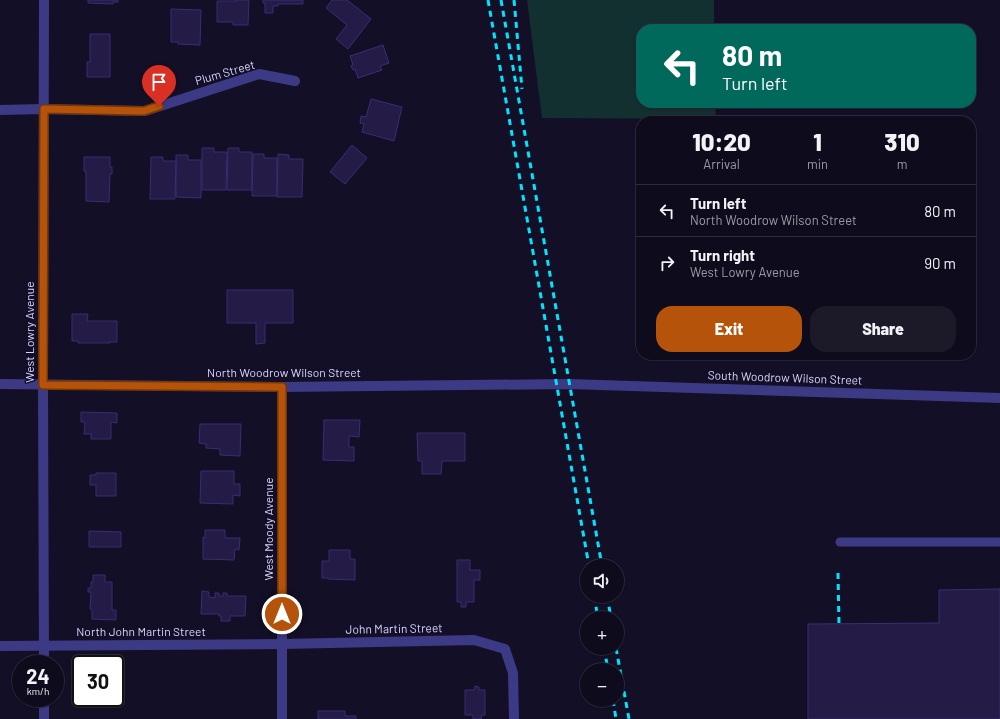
<!DOCTYPE html>
<html lang="en">
<head>
<meta charset="utf-8">
<style>
	body { margin:0; font-family:Barlow,sans-serif; background:#1c1929; color:#f1f3f6; height:100vh; display:flex; flex-direction:column; font-size:15px; white-space:nowrap }
	* { box-sizing:border-box; margin:0 }
	p { font-size:13px; color:#9b9ba3 }
	.icon { flex:none; width:22px; height:22px; fill:none; stroke:currentColor; stroke-width:2; stroke-linecap:round; stroke-linejoin:round }
	.map { position:relative; flex:1; overflow:hidden }
	.side { position:absolute; left:636px; top:116px; width:340px; height:244px; display:flex; flex-direction:column; background:#0e0b1c; border-radius:16px; box-shadow:0 1px 3px #0004,0 0 0 1px #2e2b3b }
	.side>* { flex:none }
	.top-card { position:absolute; left:636px; top:24px; width:340px; height:84px; border-radius:16px; box-shadow:0 1px 3px #0004,0 0 0 1px #2e2b3b; background:#00695c; color:#fff; overflow:hidden }
	.tools { position:absolute; left:580px; top:559px; display:grid; gap:8px }
	.tools a { display:grid; place-items:center; width:44px; height:44px; border-radius:50%; background:#0e0b1c; box-shadow:0 1px 3px #0004,0 0 0 1px #2e2b3b; font-size:20px }
	.speed { position:absolute; left:12px; top:655px; display:flex; gap:8px; font-size:20px; font-weight:700; text-align:center }
	.speed>* { display:grid; place-content:center; width:52px; height:52px; border-radius:50%; background:#0e0b1c; box-shadow:0 1px 3px #0004,0 0 0 1px #2e2b3b; line-height:1 }
	.speed small { font-size:10px; font-weight:400 }
	.speed .limit { border:2px solid #111; border-radius:6px; background:#fff; color:#111 }
	.pin { position:absolute; display:grid; place-items:center; width:34px; height:34px; color:#fff; margin:-41px -17px; border-radius:50% 50% 50% 0; rotate:-45deg; box-shadow:0 0 4px #0007 }
	.pin .icon { rotate:45deg }
	.me { position:absolute; width:44px; margin:-22px; rotate:0deg; stroke-linejoin:round; filter:drop-shadow(0 0 3px #0008) }
	.turn { display:flex; align-items:center; gap:14px; height:84px; padding:0 20px; font-size:18px }
	.turn .icon { width:52px; height:52px; stroke-width:2.5 }
	.turn b { display:block; font-size:28px; line-height:34px }
	.eta { display:flex; justify-content:space-evenly; align-items:center; height:68px; text-align:center }
	.eta b { font-size:24px; font-weight:800; line-height:28px }
	.primary-button { display:flex; gap:8px; margin-top:auto; padding:8px 20px }
	.primary-button a { flex:1; height:46px; border-radius:16px; background:#b45309; color:#fff; font-size:16px; font-weight:800; line-height:46px; text-align:center }
	.primary-button a+a { background:#1c1929; color:#f1f3f6 }
	ul { padding:0; list-style:none }
	li { display:flex; align-items:center; gap:12px; height:52px; padding:0 20px; border-top:1px solid #2e2b3b }
	li div { flex:1 }
	li b { display:block; font-size:15px }
	li em { font-style:normal }
	.map>svg:first-child { display:block }
	.green { fill:#12302f }
	.building { fill:#241b47; stroke:#3b2d73 }
	.lines { fill:none; stroke-linecap:round; stroke-linejoin:round }
	.service { stroke:#3d3a85; stroke-width:9 }
	.minor { stroke:#3d3a85; stroke-width:10 }
	.tertiary { stroke:#3d3a85; stroke-width:10 }
	.rail { stroke:#00e5ff; stroke-width:3; stroke-dasharray:6 5; stroke-linecap:butt }
	.route-casing { stroke:#753606; stroke-width:10 }
	.route { stroke:#b45309; stroke-width:7 }
	.labels { text-anchor:middle; stroke-width:3; stroke-linejoin:round; paint-order:stroke }
	.street-label { font-size:12px; fill:#d9d4ff; stroke:#130f26 }
</style>
</head>
<body>
<div class="map">
<svg width="1000" height="719" viewBox="0 0 1000 719">
	<rect width="100%" height="100%" fill="#130f26"/>
	<polygon class="green" points="527,0 714,0 714,29 641,29 641,103 715,103 716,119 542,118"/>
	<g class="building">
		<polygon points="88,0 118,0 118,2 113,2 113,4 88,3"/>
		<polygon points="236,0 249,0 248,25 233,25 233,22 217,22 217,1 236,1"/>
		<polygon points="263,0 303,0 303,4 278,4 278,6 273,6 273,13 265,13 265,3 263,3"/>
		<polygon points="332,0 347,0 371,19 348,49 336,39 347,25 326,8"/>
		<polygon points="171,9 201,10 200,45 178,44 178,42 171,42"/>
		<polygon points="90,34 110,34 110,77 87,77 87,62 90,62"/>
		<polygon points="383,45 389,63 380,66 382,70 358,78 355,69 353,70 351,66 353,65 350,56"/>
		<polygon points="371,99 402,107 394,141 362,132 364,124 360,123 361,116 366,117"/>
		<polygon points="352,145 367,158 345,184 330,172"/>
		<polygon points="202,148 214,148 214,152 227,152 226,190 202,190"/>
		<polygon points="228,148 239,148 239,152 252,152 252,190 227,190"/>
		<polygon points="253,154 264,154 264,158 277,158 277,196 252,196"/>
		<polygon points="278,154 289,155 289,159 303,159 302,197 277,197"/>
		<polygon points="176,155 188,155 188,160 201,160 201,198 176,197"/>
		<polygon points="84,157 110,157 110,167 112,167 112,174 110,174 109,202 86,201 86,171 84,171"/>
		<polygon points="151,157 163,157 163,161 176,161 175,199 150,199"/>
		<polygon points="227,290 293,290 293,323 265,323 265,343 256,344 256,323 227,323"/>
		<polygon points="72,314 88,314 87,321 117,321 117,342 110,342 110,343 78,343 78,341 72,341"/>
		<polygon points="81,412 117,413 117,423 111,422 111,439 91,439 91,434 84,434 85,422 81,422"/>
		<polygon points="324,420 360,420 359,437 349,436 349,447 354,447 354,461 323,460"/>
		<polygon points="200,424 241,424 240,456 220,455 220,449 206,448 206,444 199,443"/>
		<polygon points="417,433 465,433 465,461 442,461 441,474 422,474 422,461 418,461"/>
		<polygon points="201,471 234,471 234,484 240,484 240,496 233,495 233,504 200,503"/>
		<polygon points="96,473 116,473 116,496 96,496 96,485 90,485 90,475 96,475"/>
		<polygon points="205,530 225,530 225,538 240,538 239,550 235,549 234,560 203,559 203,537 205,538"/>
		<polygon points="89,531 121,532 121,547 89,547"/>
		<polygon points="329,550 350,550 350,559 355,559 355,580 328,579 328,578 322,578 322,561 329,561"/>
		<polygon points="457,560 470,560 470,570 480,570 480,580 474,580 474,602 466,602 466,607 461,607 461,602 457,602"/>
		<polygon points="93,575 105,575 105,582 112,582 112,610 116,610 116,620 92,619 92,610 90,609 91,592 88,592 88,588 91,588 91,582 93,582"/>
		<polygon points="1000,589 1000,719 808,719 808,624 939,623 939,590"/>
		<polygon points="202,591 209,592 209,597 215,598 215,593 219,593 219,596 223,596 223,593 227,593 227,596 246,596 245,616 230,616 230,621 221,621 221,616 219,616 219,614 201,614"/>
		<polygon points="475,686 479,687 479,690 485,690 485,715 482,715 481,719 473,719 473,715 465,715 465,690 474,690"/>
		<polygon points="318,711 345,711 345,716 356,716 356,719 318,719"/>
	</g>
	<g class="lines">
		<polyline class="service" points="840,542 1000,542"/>
		<g class="minor">
			<polyline points="0,110 43,109 145,111 259,74 295,81"/>
			<polyline points="282,387 282,719"/>
			<polyline points="0,646 282,644 474,640 505,649 513,673 514,719"/>
			<polyline points="44,664 43,385 44,0"/>
			<polyline points="44,698 44,719"/>
		</g>
		<polyline class="tertiary" points="0,384 282,387 569,384 1000,398"/>
		<g class="rail">
			<polyline points="488,0 589,566"/>
			<polyline points="501,0 602,566"/>
			<polyline points="514,0 522,89"/>
			<polyline points="838,573 839,624"/>
			<polyline points="594,596 598,618"/>
			<polyline points="607,596 611,618"/>
			<polyline points="604,648 608,670"/>
			<polyline points="616,648 629,719"/>
			<polyline points="613,700 616,719"/>
		</g>
	</g>
	<g class="lines">
		<defs>
			<polyline id="route" points="159,106 144,111 44,109 43,385 282,387 282,614"/>
		</defs>
		<use href="#route" class="route-casing"/>
		<use href="#route" class="route"/>
	</g>
	<g class="labels">
		<g class="street-label">
			<text transform="translate(225 73) rotate(-16)" y="4">Plum Street</text>
			<text transform="translate(30 332) rotate(-90)" y="4">West Lowry Avenue</text>
			<text x="284" y="377">North Woodrow Wilson Street</text>
			<text transform="translate(785 378) rotate(2)" y="4">South Woodrow Wilson Street</text>
			<text transform="translate(269 529) rotate(-90)" y="4">West Moody Avenue</text>
			<text transform="translate(394 629) rotate(-1)" y="4">John Martin Street</text>
			<text x="141" y="636">North John Martin Street</text>
		</g>
	</g>
</svg>
<div class="tools">
<a><svg class="icon" aria-label="sound" viewBox="0 0 24 24"><path d="M4 9h4l5-4v14l-5-4H4zM17 9q2 3 0 6"/></svg></a>
<a>+</a>
<a>−</a>
</div>
<div class="speed"><div>24<small>km/h</small></div><div class="limit">30</div></div>
<div class="pin" style="left:159px;top:106px;background:#d93025"><svg class="icon" aria-label="arrive" viewBox="0 0 24 24"><path d="M6 21V4h12l-3 4 3 4H6"/></svg></div>
<svg class="me" style="left:282px;top:614px" viewBox="-20 -20 40 40"><circle r="17" fill="#b45309" stroke="#fff" stroke-width="3"/><path d="M0-11L8 9 0 5-8 9z" fill="#fff"/></svg>
<div class="top-card">
<div class="turn"><svg class="icon" aria-label="left" viewBox="0 0 24 24"><path d="M17 20v-9H6M10 6l-5 5 5 5"/></svg><div><b>80 m</b>Turn left</div></div>
</div>
<section class="side">
<div class="eta">
<div><b>10:20</b><p>Arrival</p></div>
<div><b>1</b><p>min</p></div>
<div><b>310</b><p>m</p></div>
</div>
<ul>
<li><svg class="icon" aria-label="left" viewBox="0 0 24 24"><path d="M17 20v-9H6M10 6l-5 5 5 5"/></svg><div><b>Turn left</b><p>North Woodrow Wilson Street</p></div><em>80 m</em></li>
<li><svg class="icon" aria-label="right" viewBox="0 0 24 24"><path d="M7 20v-9h11M14 6l5 5-5 5"/></svg><div><b>Turn right</b><p>West Lowry Avenue</p></div><em>90 m</em></li>
</ul>
<div class="primary-button"><a>Exit</a><a>Share</a></div>
</section>
</div>
</body>
</html>
